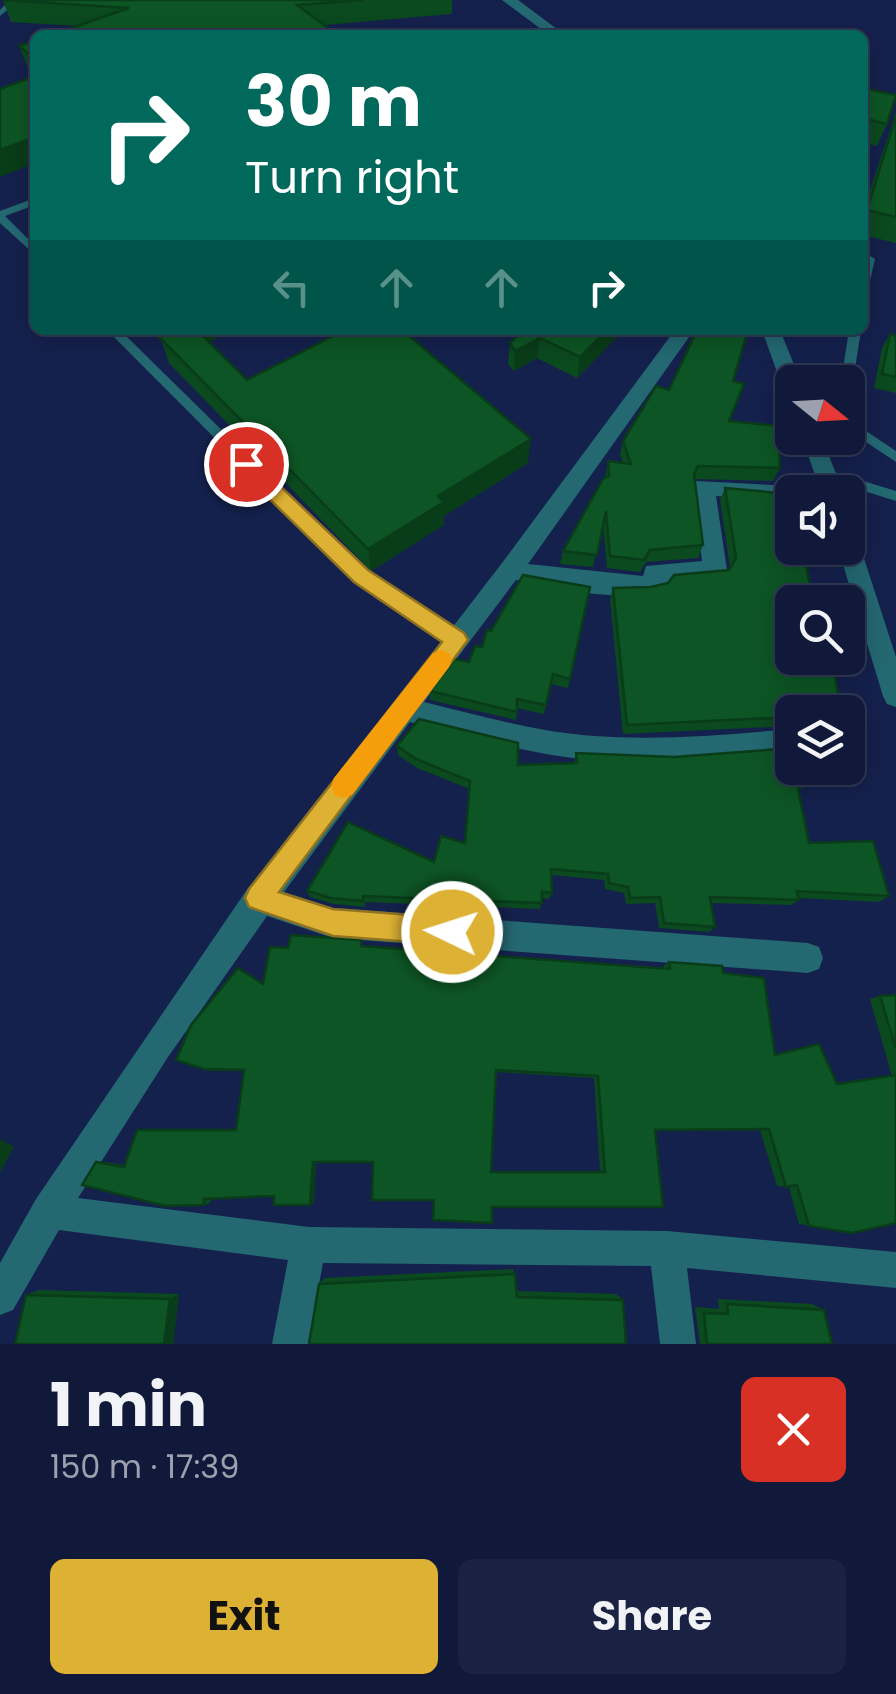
<!DOCTYPE html>
<html lang="en">
<head>
<meta charset="utf-8">
<style>
	body { margin:0; font-family:Poppins,sans-serif; background:#192242; color:#f1f3f6; height:100vh; display:flex; flex-direction:column; font-size:38px; white-space:nowrap }
	* { box-sizing:border-box; margin:0 }
	p { font-size:32px; color:#9ca0af }
	.icon { flex:none; width:55px; height:55px; fill:none; stroke:currentColor; stroke-width:2; stroke-linecap:round; stroke-linejoin:round }
	.map { position:relative; height:1344px; overflow:hidden }
	.details { display:flex; flex-direction:column; background:#10193a; flex:1 }
	.details>* { flex:none }
	.banner { position:absolute; left:30px; top:30px; width:838px; height:305px; border-radius:15px; box-shadow:0 5px 25px #0003,0 0 0 2px #303854; background:#00695c; color:#fff; overflow:hidden }
	.needle { width:65px; rotate:108deg }
	.controls { position:absolute; left:775px; top:365px; display:grid; gap:20px }
	.controls a { display:grid; place-items:center; width:90px; height:90px; border-radius:15px; background:#10193a; box-shadow:0 5px 25px #0003,0 0 0 2px #303854; font-size:50px }
	.pin { position:absolute; display:grid; place-items:center; width:85px; height:85px; color:#fff; margin:-42px; border:5px solid #fff; border-radius:50%; box-shadow:0 2px 10px #0007 }
	.me { position:absolute; width:110px; margin:-55px; rotate:274deg; stroke-linejoin:round; filter:drop-shadow(0 0 8px #0008) }
	.turn { display:flex; align-items:center; gap:35px; height:210px; padding:0 50px; font-size:45px }
	.turn .icon { width:130px; height:130px; stroke-width:2.5 }
	.turn b { display:block; font-size:70px; line-height:85px }
	.lanes { display:flex; align-items:center; height:95px; padding:0 50px; background:#0003; justify-content:center; gap:50px; direction:ltr }
	.lanes .off { opacity:.35 }
	.round { display:grid; place-items:center; flex:none; width:105px; height:105px; border-radius:15px; background:#192242 }
	.head { display:flex; align-items:center; justify-content:space-between; height:170px; padding:0 50px }
	h1 { font-size:60px; font-weight:700; line-height:75px }
	.cta { display:flex; gap:20px; margin-top:auto; padding:20px 50px }
	.cta a { flex:1; height:115px; border-radius:15px; background:#ddb133; color:#111; font-size:40px; font-weight:700; line-height:115px; text-align:center }
	.cta a+a { background:#192242; color:#f1f3f6 }
	.map>svg:first-child { display:block }
	.lines { fill:none; stroke-linecap:round; stroke-linejoin:round }
	.service { fill:#246872; fill-rule:evenodd }
	.minor { fill:#246872; fill-rule:evenodd }
	.wall { fill:#0b491f; fill-rule:evenodd }
	.shaded-wall { fill:#093c19 }
	.building { fill:#0d5524; stroke:#093c19; stroke-width:2.5; fill-rule:evenodd }
	.route { fill:#ddb133; stroke:#907321; stroke-width:2.5 }
	.slow { fill:#f59e0b }
</style>
</head>
<body>
<div class="map">
<svg width="896" height="1344" viewBox="0 0 896 1344">
	<rect width="100%" height="100%" fill="#15214d"/>
	<g class="lines">
		<g class="service">
			<polygon points="10,0 19,0 0,16 0,10"/>
			<polygon points="35,198 35,205 5,216 35,246 35,255 0,223 0,211"/>
			<polygon points="870,256 875,259 867,293 862,296 865,259"/>
			<polygon points="107,330 120,330 366,572 462,636 464,640 462,644 452,644 356,580"/>
			<polygon points="849,330 861,330 853,382 848,386 848,382 841,382"/>
			<polygon points="848,402 854,406 860,427 896,451 896,462 851,432 848,425"/>
			<polygon points="824,469 896,491 896,501 819,477 818,474 819,471"/>
		</g>
		<g class="minor">
			<polygon points="502,0 518,0 565,35 549,35"/>
			<path d="M675 330H694L528 564 643 576 646 566 702 561 693 487 696 481 792 486 802 492H792V502L716 496 727 570 723 577 667 582 663 590C619 604 561 588 516 580L424 702C465 712 505 723 545 730 627 744 710 736 792 729V753C711 761 627 768 546 754 500 746 455 733 410 722L284 892 333 908 808 943 819 947 823 958 819 969 808 973 333 938 267 916 168 1057 78 1198 309 1227 667 1231 896 1252V1288L687 1268 696 1344H660L651 1266 323 1263 308 1344H272L288 1260 59 1230 13 1310 0 1315V1263L36 1199 248 888 254 885 502 563Z"/>
			<polygon points="762,330 780,330 801,382 792,382 792,393 782,386"/>
			<polygon points="802,438 822,438 843,492 821,492"/>
			<polygon points="848,534 859,543 896,657 896,707 887,704 883,696 838,548 848,548"/>
		</g>
	</g>
	<g class="wall">
		<polygon points="3,0 452,0 452,14 325,25 327,27 328,35 51,35 77,26 11,22"/>
		<polygon points="35,41 35,74 28,68 19,46"/>
		<polygon points="862,88 887,124 877,146 862,143"/>
		<polygon points="896,112 896,243 862,235 862,214"/>
		<polygon points="150,330 213,330 216,339 209,342 247,380 528,463 444,516 444,525 371,571 169,363 162,342"/>
		<polygon points="524,330 618,336 577,378 537,358 514,371 508,364 510,343"/>
		<polygon points="890,334 896,336 896,393 874,388 882,348"/>
		<polygon points="733,381 730,421 780,468 773,481 695,479 703,545 698,558 646,562 640,572 607,568 603,525 593,567 560,564 563,551 605,478 608,461 623,463 620,455 623,441 669,390"/>
		<polygon points="725,488 792,602 792,726 623,734 610,599 613,588 651,587 729,570 730,567 720,500"/>
		<polygon points="590,587 568,688 551,684 544,714 517,708 516,720 430,700 430,691 469,662 482,647 491,631"/>
		<polygon points="397,746 518,765 574,764 576,753 849,769 840,778 812,777 812,780 804,788 797,788 809,843 889,896 879,902 799,898 799,900 791,905 711,903 715,927 709,932 659,928 655,903 626,904 624,893 605,889 604,880 551,875 552,893 549,899 542,898 540,909 365,902 365,907 334,904 310,897 307,891 434,862 465,843 470,789 417,768 398,755"/>
		<path d="M363 945V946L664 968 663 966 669 962 723 973 775 1055 837 1084 892 1076 870 999 880 996 896 995V1223L852 1233 799 1224 789 1187 777 1186 760 1130 656 1131 663 1207 434 1200 373 1162H316L314 1203 274 1196 211 1199 210 1203 204 1205 96 1162H106L125 1165 236 1130 244 1071H211L176 1060 263 984 288 948ZM496 1072 594 1078 600 1171H491Z"/>
		<polygon points="513,1269 515,1274 516,1291 616,1294 623,1300 626,1344 319,1284 324,1278"/>
		<polygon points="39,1290 179,1294 173,1344 26,1295"/>
		<polygon points="718,1299 812,1304 824,1310 832,1344 698,1344 700,1344 695,1307 719,1309"/>
	</g>
	<g class="shaded-wall">
		<polygon points="35,137 35,163 0,177 0,150"/>
		<polygon points="198,330 213,330 216,339 179,357"/>
		<polygon points="607,330 619,330 618,336 577,378 580,357"/>
		<polygon points="540,338 537,358 514,371 515,351"/>
		<polygon points="531,439 528,463 444,516 444,525 371,571 368,549 438,496"/>
		<polygon points="0,1139 14,1147 0,1173"/>
		<polygon points="313,1162 316,1162 314,1203 310,1205"/>
		<polygon points="179,1294 173,1344 164,1344 170,1299"/>
	</g>
	<g class="building">
		<polygon points="3,0 363,0 297,5 327,27 323,35 51,35 129,8"/>
		<polygon points="604,29 627,35 595,35"/>
		<polygon points="35,41 35,59 19,46"/>
		<polygon points="35,76 35,137 0,150 0,89"/>
		<polygon points="862,88 896,95 887,124 862,118"/>
		<polygon points="896,116 896,217 867,210"/>
		<polygon points="159,330 176,330 165,336"/>
		<polygon points="176,330 197,330 247,380 345,330 402,330 531,439 438,496 444,502 368,549 160,338"/>
		<polygon points="524,330 607,330 580,357 540,338 515,351 510,343"/>
		<polygon points="697,330 748,330 733,381 744,384 729,421 778,426 780,468 698,466 694,474 703,545 650,550 644,560 610,556 606,511 597,555 563,551 603,479 609,476 608,461 631,464 623,441 656,386 669,390"/>
		<polygon points="890,334 896,336 896,377 882,374"/>
		<polygon points="725,488 790,494 792,502 792,548 803,548 813,602 792,602 792,658 831,658 842,712 792,712 792,717 627,725 613,588 651,587 668,583 674,575 729,570 736,558"/>
		<polygon points="523,575 590,587 570,679 553,674 546,705 517,699 517,712 430,691 455,659 469,662 475,646 482,647 487,630 491,631"/>
		<polygon points="419,719 518,743 518,765 577,763 576,753 674,757 792,748 792,768 848,768 848,764 849,769 810,769 812,780 796,779 809,843 873,841 889,896 797,891 799,900 710,897 715,927 664,923 660,897 630,898 628,887 609,883 608,874 551,869 552,893 542,892 542,903 363,896 363,901 331,898 307,891 348,822 434,862 441,836 465,843 470,781 416,759 397,746"/>
		<path d="M291 935 361 940V946L670 969 669 962 722 966 723 973 764 978 775 1055 819 1044 837 1084 896 1075V1223L852 1233 809 1226 797 1185 786 1187 769 1129 655 1130 663 1207H492V1223L433 1220 434 1200H372L373 1162H313L310 1205H274V1196L204 1199V1205L165 1206 82 1185 96 1162 124 1167 137 1130H236L244 1070 204 1069 176 1060 191 1025 238 968 263 984 270 947 288 948ZM496 1070 598 1076 605 1172H491Z"/>
		<polygon points="896,995 896,1049 880,996"/>
		<polygon points="515,1274 517,1297 623,1300 626,1344 309,1344 319,1284"/>
		<polygon points="26,1295 170,1299 164,1344 15,1344"/>
		<polygon points="727,1304 824,1310 832,1344 707,1344 704,1313 728,1314"/>
	</g>
	<polygon class="route" points="246,457 252,459 368,570 464,633 468,640 279,892 333,909 452,918 462,922 465,932 462,941 452,945 333,936 249,907 245,898 249,889 442,642 354,582 239,469 236,464"/>
	<polygon class="slow" points="441,650 449,653 452,660 449,667 352,795 343,798 334,795 331,786 334,778 433,653"/>
</svg>
<div class="controls">
<a><svg class="needle" viewBox="-14 -14 28 28"><path d="M0-13l5 13h-10z" fill="#e53935"/><path d="M0 13l5-13h-10z" fill="#9ca0af"/></svg></a>
<a><svg class="icon" aria-label="sound" viewBox="0 0 24 24"><path d="M4 9h4l5-4v14l-5-4H4zM17 9q2 3 0 6"/></svg></a>
<a><svg class="icon" aria-label="search" viewBox="0 0 24 24"><circle cx="10" cy="10" r="6"/><path d="M15 15l6 6"/></svg></a>
<a><svg class="icon" aria-label="layers" viewBox="0 0 24 24"><path d="M12 4l9 5-9 5-9-5zM3 14l9 5 9-5"/></svg></a>
</div>
<div class="pin" style="left:246px;top:464px;background:#d93025"><svg class="icon" aria-label="arrive" viewBox="0 0 24 24"><path d="M6 21V4h12l-3 4 3 4H6"/></svg></div>
<svg class="me" style="left:452px;top:932px" viewBox="-20 -20 40 40"><circle r="17" fill="#ddb133" stroke="#fff" stroke-width="3"/><path d="M0-11L8 9 0 5-8 9z" fill="#fff"/></svg>
<div class="banner">
<div class="turn"><svg class="icon" aria-label="right" viewBox="0 0 24 24"><path d="M7 20v-9h11M14 6l5 5-5 5"/></svg><div><b>30 m</b>Turn right</div></div>
<div class="lanes"><svg class="icon off" aria-label="left" viewBox="0 0 24 24"><path d="M17 20v-9H6M10 6l-5 5 5 5"/></svg><svg class="icon off" aria-label="ahead" viewBox="0 0 24 24"><path d="M12 20V5M6 11l6-6 6 6"/></svg><svg class="icon off" aria-label="ahead" viewBox="0 0 24 24"><path d="M12 20V5M6 11l6-6 6 6"/></svg><svg class="icon" aria-label="right" viewBox="0 0 24 24"><path d="M7 20v-9h11M14 6l5 5-5 5"/></svg></div>
</div>
</div>
<section class="details">
<div class="head"><div><h1>1 min</h1><p>150 m · 17:39</p></div><a class="round" style="background:#d93025;color:#fff"><svg class="icon" aria-label="close" viewBox="0 0 24 24"><path d="M6 6l12 12M18 6L6 18"/></svg></a></div>
<div class="cta"><a>Exit</a><a>Share</a></div>
</section>
</body>
</html>
